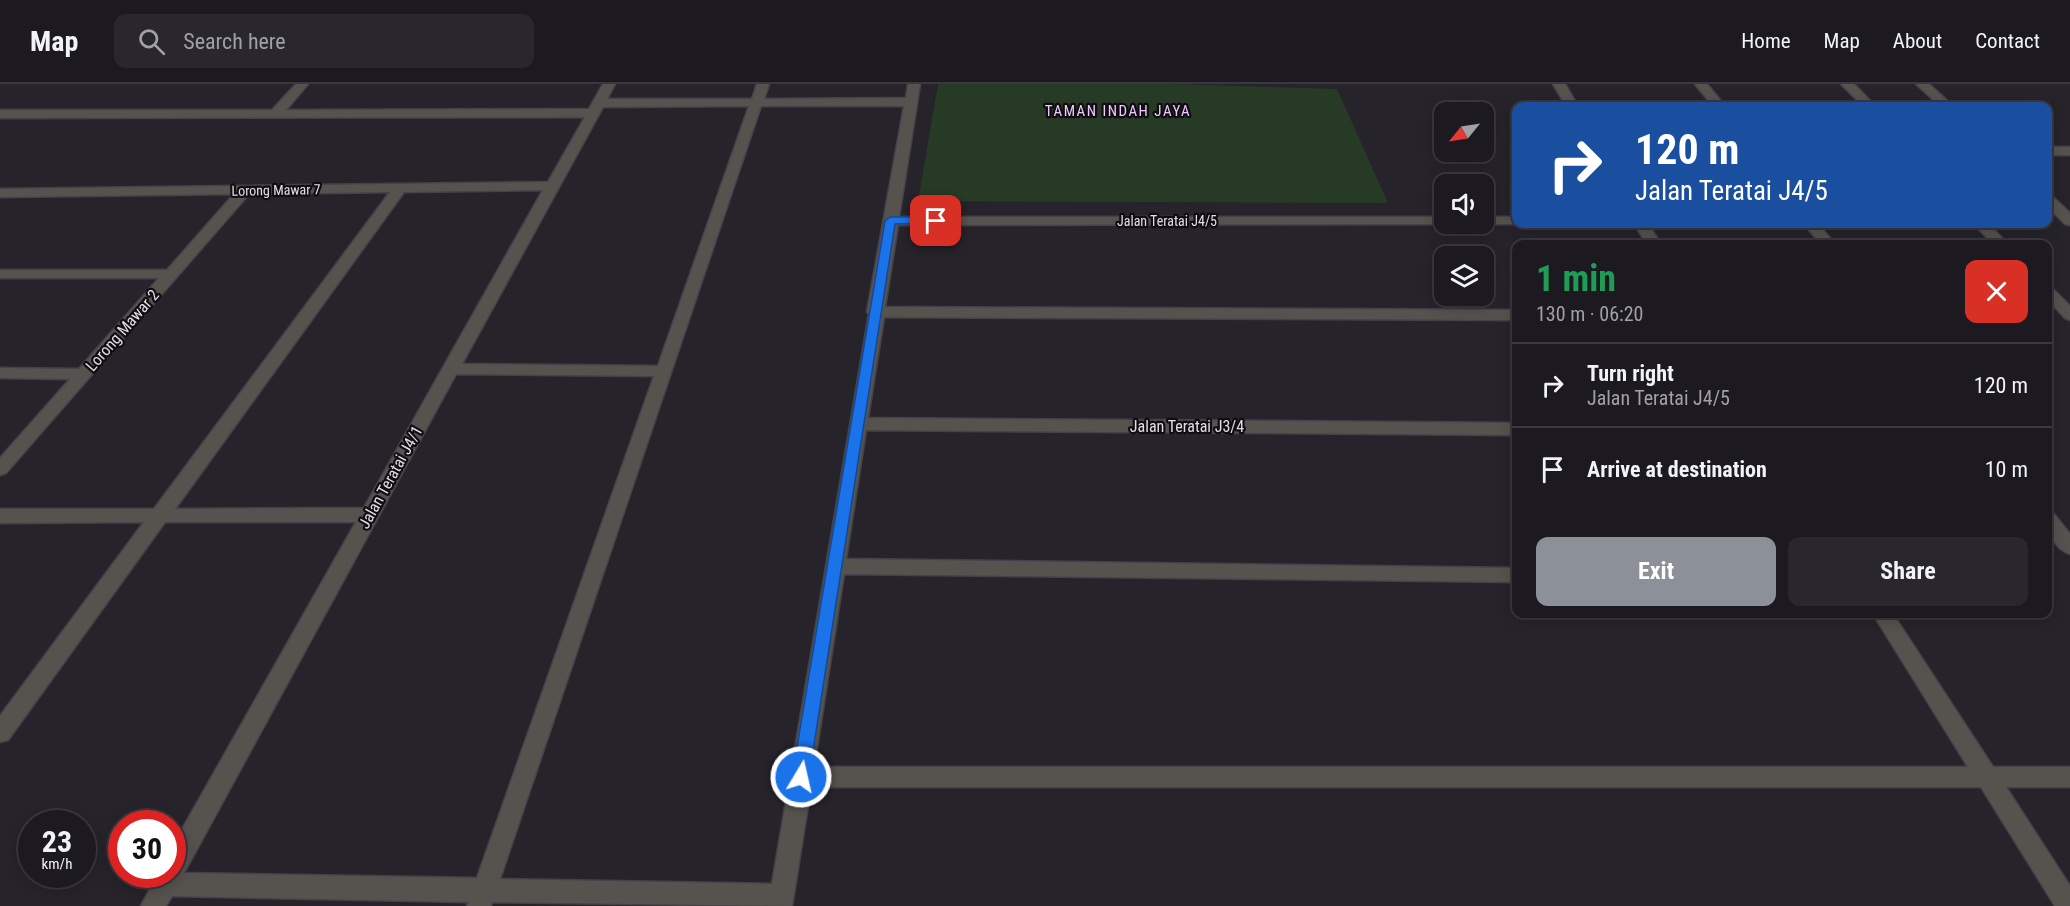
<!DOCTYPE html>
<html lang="en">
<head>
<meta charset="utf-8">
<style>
	body { margin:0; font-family:"Roboto Condensed",sans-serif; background:#29272d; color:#f1f3f6; height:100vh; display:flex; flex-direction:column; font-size:22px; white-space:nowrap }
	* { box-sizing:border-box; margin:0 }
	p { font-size:20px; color:#a0a1a5 }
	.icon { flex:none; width:33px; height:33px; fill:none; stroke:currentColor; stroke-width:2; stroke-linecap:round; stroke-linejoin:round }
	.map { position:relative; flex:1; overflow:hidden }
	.panel { position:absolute; left:1512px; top:156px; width:540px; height:378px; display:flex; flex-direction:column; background:#1c1a20; border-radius:12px; box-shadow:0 3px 15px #0003,0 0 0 2px #3a383e }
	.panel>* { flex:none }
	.top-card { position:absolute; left:1512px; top:18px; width:540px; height:126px; border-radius:12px; box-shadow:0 3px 15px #0003,0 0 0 2px #3a383e; background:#1a4fa0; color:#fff; overflow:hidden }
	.needle { width:39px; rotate:240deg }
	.fabs { position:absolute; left:1434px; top:18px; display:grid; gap:12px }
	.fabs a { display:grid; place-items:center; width:60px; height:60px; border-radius:12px; background:#1c1a20; box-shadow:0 3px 15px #0003,0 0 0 2px #3a383e; font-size:30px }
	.speed { position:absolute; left:18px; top:726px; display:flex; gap:12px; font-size:30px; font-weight:700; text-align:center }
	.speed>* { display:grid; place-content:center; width:78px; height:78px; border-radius:50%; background:#1c1a20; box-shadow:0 3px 15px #0003,0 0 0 2px #3a383e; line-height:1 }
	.speed small { font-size:15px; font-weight:400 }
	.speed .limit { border:9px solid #d22; background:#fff; color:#111 }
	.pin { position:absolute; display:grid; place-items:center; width:51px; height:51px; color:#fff; margin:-26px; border-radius:12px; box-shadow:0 3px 9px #0006 }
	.me { position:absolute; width:66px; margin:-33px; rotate:9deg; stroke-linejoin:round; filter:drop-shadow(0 0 4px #0008) }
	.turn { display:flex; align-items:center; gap:21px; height:126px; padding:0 24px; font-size:27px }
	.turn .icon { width:78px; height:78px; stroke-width:2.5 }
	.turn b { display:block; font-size:42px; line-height:51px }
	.round { display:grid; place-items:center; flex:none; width:63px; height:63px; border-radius:12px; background:#29272d }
	.head { display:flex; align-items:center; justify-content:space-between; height:102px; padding:0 24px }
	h1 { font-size:36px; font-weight:700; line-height:45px; color:#1e9e55 }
	.cta { display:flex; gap:12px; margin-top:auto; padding:12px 24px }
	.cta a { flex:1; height:69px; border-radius:12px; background:#8c9099; color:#fff; font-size:24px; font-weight:700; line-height:69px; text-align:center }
	.cta a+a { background:#29272d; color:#f1f3f6 }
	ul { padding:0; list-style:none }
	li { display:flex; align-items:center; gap:18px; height:84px; padding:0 24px; border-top:2px solid #3a383e }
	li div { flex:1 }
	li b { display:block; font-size:22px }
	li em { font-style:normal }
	header { display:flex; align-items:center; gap:36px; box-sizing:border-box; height:84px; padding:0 30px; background:#1c1a20; border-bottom:2px solid #3a383e }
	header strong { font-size:28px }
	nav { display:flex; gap:33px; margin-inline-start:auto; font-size:21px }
	.search { width:420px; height:54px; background:#29272d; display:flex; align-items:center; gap:15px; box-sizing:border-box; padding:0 21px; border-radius:12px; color:#a0a1a5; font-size:22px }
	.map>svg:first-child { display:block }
	.green { fill:#273a26 }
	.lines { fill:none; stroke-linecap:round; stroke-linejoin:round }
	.minor-casing { stroke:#444149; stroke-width:3 }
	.minor { fill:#56534f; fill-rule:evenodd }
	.route { fill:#1a73e8; stroke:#114b97; stroke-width:1.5 }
	.labels { text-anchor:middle; stroke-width:4.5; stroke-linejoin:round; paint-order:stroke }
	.far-street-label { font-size:14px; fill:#e0dee4; stroke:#0f0d11 }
	.far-neighbourhood-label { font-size:15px; letter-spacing:1.5px; fill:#f0c9fd; stroke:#0f0d11 }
	.street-label { font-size:16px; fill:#e0dee4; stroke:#0f0d11 }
</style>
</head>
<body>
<header>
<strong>Map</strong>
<div class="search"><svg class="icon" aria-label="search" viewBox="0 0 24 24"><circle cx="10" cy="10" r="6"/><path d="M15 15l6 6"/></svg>Search here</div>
<nav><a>Home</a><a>Map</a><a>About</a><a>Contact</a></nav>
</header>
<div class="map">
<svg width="2070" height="822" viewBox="0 0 2070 822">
	<rect width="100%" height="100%" fill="#26232b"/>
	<polygon class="green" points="938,0 1173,0 1337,5 1388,119 918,117"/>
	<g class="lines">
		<defs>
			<g id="minor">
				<path d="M296 0H308L286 26 589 25 603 0H615L607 15H752L757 0H769L764 15 906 14 908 0H920L899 133H1444V140H1449L898 141 885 223 1516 226V236L884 233 868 334 1516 339V351L866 346 846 475 1516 484V498L844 490 814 683H1968L1873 530H1893L1993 683H2070V703H2006L2070 802V822H2055L1981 703H811L792 822 492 818 491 822H467L469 818 172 812 166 822H141L158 790H172V763L356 438H165L8 656 0 658V632L144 438 0 439V425H154L390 108 249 110 6 389 0 391V374L70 295 0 294V284L79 285 159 194H0V186H167L234 110 0 113V105L548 98 585 33 0 34V26H272ZM749 22 658 282 462 280 603 23ZM761 22H904L867 228 869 230 772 800 500 795ZM543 106 364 424 175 425 404 108ZM456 290 654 292 477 794 184 789Z"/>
				<polygon points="1553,0 1565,0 1578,22 1566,22"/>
				<polygon points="1695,0 1707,0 1725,22 1713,22"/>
				<polygon points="1841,0 1854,0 1875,22 1863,22"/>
				<polygon points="1916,0 1929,0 1953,22 1940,22"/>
				<rect x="2048" y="63" width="22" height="8"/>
				<polygon points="2048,112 2053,113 2070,129 2070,141 2065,140 2048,123"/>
				<polygon points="1484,133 1516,133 1516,140 1521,140 1479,140 1484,140"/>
				<polygon points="1634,140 1648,140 1661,160 1647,160"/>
				<polygon points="1804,140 1818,140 1835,160 1821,160"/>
				<polygon points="1974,140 1988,140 2008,160 1993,160"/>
				<polygon points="2048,203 2053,205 2070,222 2070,236 2065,234 2048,216"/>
				<path d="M2048 428 2054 430 2070 450V470C2052 464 2046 444 2048 428Z"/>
			</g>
		</defs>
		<use href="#minor" class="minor-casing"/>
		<use href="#minor" class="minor"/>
	</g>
	<polygon class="route" points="936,133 941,137 940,139 895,140 809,693 807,699 801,701 795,699 792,693 885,137 890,133"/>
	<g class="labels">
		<g class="far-street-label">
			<text transform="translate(276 106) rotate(-1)" y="5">Lorong Mawar 7</text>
			<text x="1167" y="142">Jalan Teratai J4/5</text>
		</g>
		<g class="far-neighbourhood-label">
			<text x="1118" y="32">TAMAN INDAH JAYA</text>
		</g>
		<g class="street-label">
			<text transform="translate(122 246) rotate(-49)" y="6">Lorong Mawar 2</text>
			<text x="1187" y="348">Jalan Teratai J3/4</text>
			<text transform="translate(390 393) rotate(-61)" y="6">Jalan Teratai J4/1</text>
		</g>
	</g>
</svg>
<div class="fabs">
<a><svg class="needle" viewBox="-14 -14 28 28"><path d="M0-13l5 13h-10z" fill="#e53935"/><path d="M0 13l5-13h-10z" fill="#a0a1a5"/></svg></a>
<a><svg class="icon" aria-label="sound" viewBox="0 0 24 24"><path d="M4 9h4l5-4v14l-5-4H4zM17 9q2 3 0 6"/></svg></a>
<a><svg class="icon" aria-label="layers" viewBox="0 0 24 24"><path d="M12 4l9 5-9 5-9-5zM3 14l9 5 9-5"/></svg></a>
</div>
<div class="speed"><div>23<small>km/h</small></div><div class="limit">30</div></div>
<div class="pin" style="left:936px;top:137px;background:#d93025"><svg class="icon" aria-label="arrive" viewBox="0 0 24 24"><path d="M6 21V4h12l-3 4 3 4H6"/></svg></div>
<svg class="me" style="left:801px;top:693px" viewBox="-20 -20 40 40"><circle r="17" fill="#1a73e8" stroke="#fff" stroke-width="3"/><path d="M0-11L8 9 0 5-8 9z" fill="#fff"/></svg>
<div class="top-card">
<div class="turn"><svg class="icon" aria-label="right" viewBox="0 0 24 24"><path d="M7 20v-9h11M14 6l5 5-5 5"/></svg><div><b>120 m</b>Jalan Teratai J4/5</div></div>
</div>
<section class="panel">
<div class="head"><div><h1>1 min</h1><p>130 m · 06:20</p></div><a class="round" style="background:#d93025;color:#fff"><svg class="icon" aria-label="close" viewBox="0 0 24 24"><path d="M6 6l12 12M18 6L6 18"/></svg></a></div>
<ul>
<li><svg class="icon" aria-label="right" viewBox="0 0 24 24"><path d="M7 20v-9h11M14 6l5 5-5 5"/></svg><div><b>Turn right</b><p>Jalan Teratai J4/5</p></div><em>120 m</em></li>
<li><svg class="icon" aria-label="arrive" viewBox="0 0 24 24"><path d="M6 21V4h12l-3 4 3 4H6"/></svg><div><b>Arrive at destination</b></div><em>10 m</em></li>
</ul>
<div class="cta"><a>Exit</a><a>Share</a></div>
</section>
</div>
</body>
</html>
